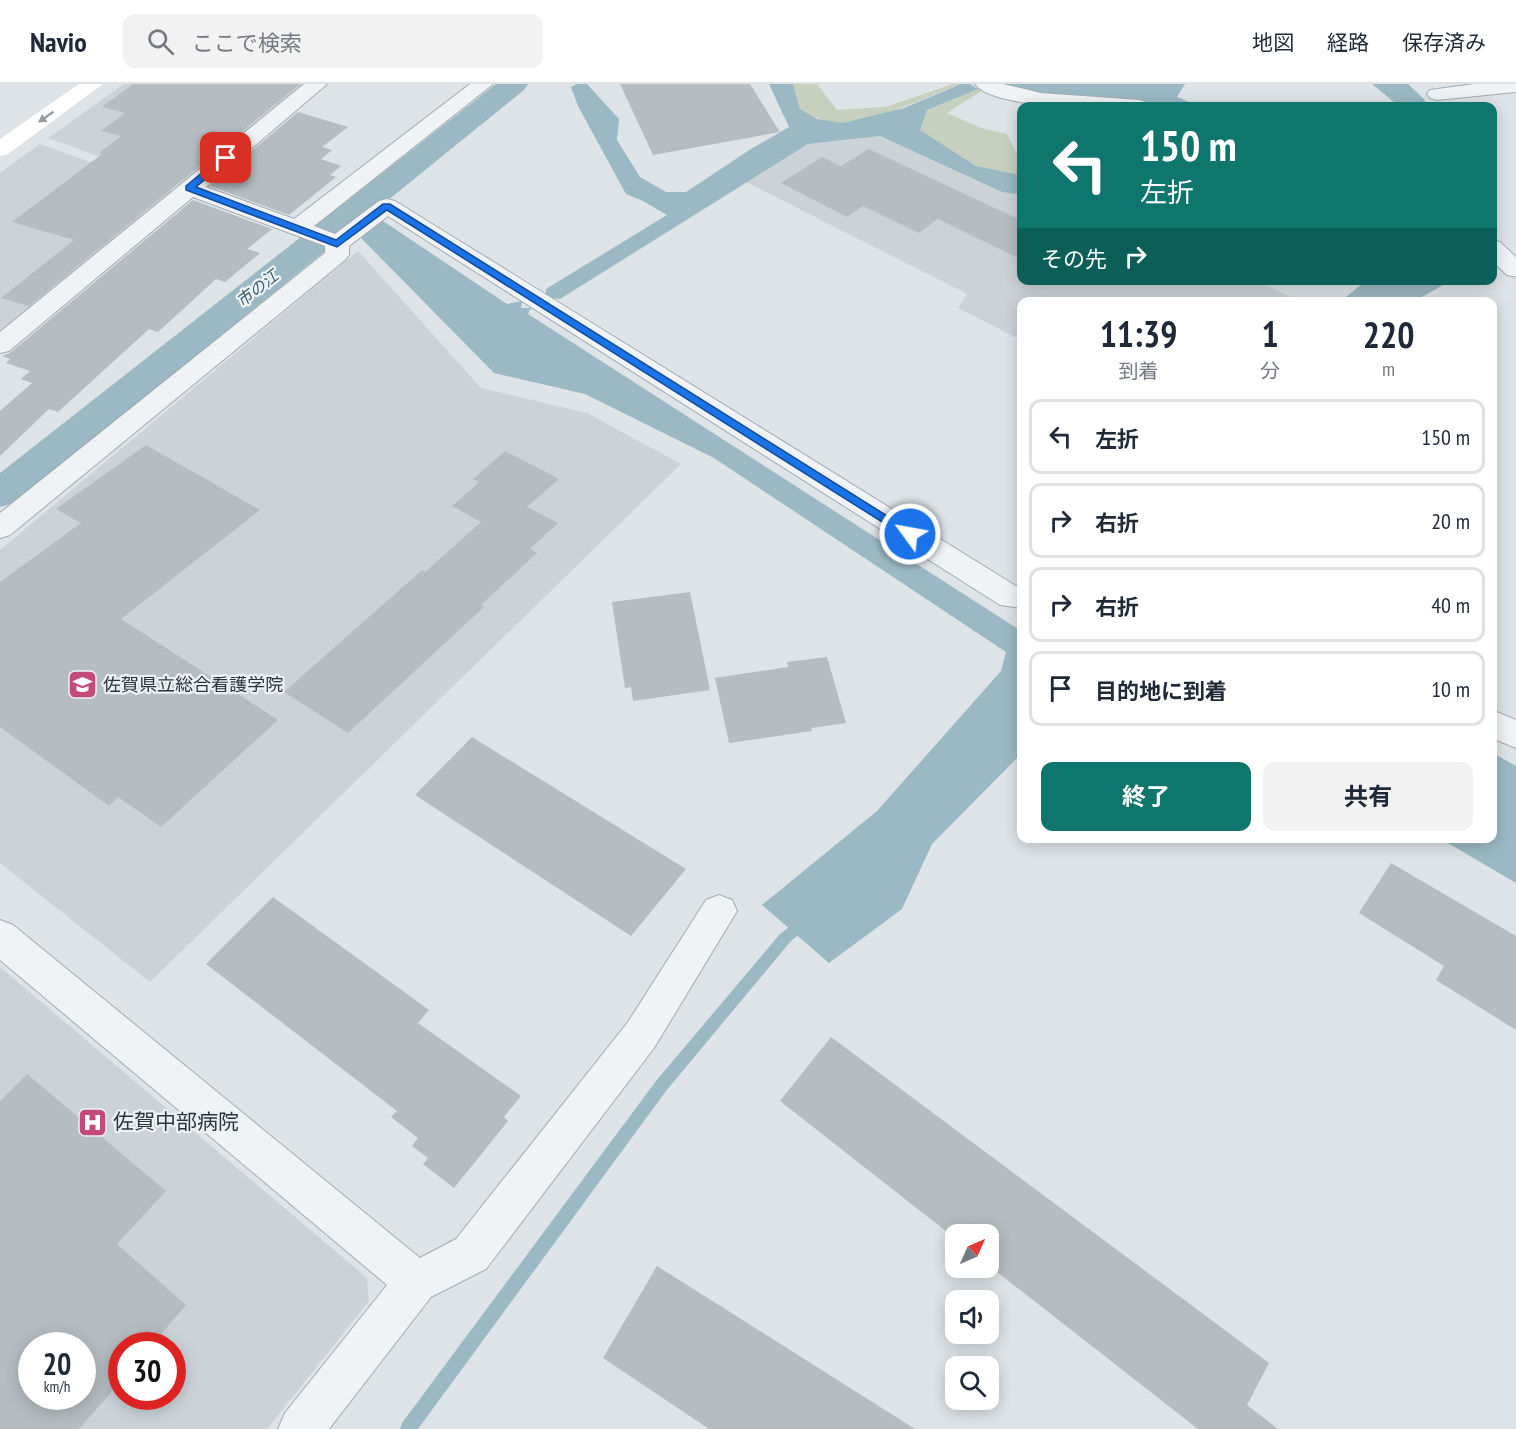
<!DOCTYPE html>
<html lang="ja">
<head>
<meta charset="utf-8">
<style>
	body { margin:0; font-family:"PT Sans Narrow","Noto Sans JP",sans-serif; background:#f2f2f3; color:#1f2937; height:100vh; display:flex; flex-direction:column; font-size:22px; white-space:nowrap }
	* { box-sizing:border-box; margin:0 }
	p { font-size:20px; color:#747a83 }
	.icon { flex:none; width:33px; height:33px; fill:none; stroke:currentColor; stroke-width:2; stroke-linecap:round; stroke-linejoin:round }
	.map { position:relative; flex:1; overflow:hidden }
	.details { position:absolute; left:1017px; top:213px; width:480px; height:546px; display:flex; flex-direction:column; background:#fff; border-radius:12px; box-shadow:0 3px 15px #0003 }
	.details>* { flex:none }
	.guide { position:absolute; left:1017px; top:18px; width:480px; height:183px; border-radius:12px; box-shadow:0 3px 15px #0003; background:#0f766e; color:#fff; overflow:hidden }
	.needle { width:39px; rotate:45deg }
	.tools { position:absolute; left:945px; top:1140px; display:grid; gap:12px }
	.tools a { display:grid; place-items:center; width:54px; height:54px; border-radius:12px; background:#fff; box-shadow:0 3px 15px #0003; font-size:30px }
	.speed { position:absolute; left:18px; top:1248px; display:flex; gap:12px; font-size:30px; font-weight:700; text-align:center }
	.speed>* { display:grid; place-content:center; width:78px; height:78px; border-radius:50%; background:#fff; box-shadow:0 3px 15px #0003; line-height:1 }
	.speed small { font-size:15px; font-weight:400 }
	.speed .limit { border:9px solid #d22; background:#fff; color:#111 }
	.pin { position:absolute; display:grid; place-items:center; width:51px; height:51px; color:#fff; margin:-26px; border-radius:12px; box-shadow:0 3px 9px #0006 }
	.me { position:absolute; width:66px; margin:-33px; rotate:302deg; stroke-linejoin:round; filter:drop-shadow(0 0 4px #0008) }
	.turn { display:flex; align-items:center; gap:21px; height:126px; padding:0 24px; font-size:27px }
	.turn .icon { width:78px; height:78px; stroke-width:2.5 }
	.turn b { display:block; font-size:42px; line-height:51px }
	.then { display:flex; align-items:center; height:57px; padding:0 24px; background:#0003; gap:12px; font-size:22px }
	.eta { display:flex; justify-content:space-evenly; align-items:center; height:102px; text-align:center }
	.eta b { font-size:36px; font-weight:700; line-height:42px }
	.button { display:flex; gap:12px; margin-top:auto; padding:12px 24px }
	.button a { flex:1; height:69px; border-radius:12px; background:#0f766e; color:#fff; font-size:24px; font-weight:700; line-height:69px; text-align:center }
	.button a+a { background:#f2f2f3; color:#1f2937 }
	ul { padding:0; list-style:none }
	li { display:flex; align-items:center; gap:18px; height:75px; margin:0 12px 9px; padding:0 12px; border:3px solid #e0e1e3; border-radius:12px }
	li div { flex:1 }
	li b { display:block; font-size:22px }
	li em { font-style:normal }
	header { display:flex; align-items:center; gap:36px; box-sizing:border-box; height:84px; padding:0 30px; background:#fff; border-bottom:2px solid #e0e1e3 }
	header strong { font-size:28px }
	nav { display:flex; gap:33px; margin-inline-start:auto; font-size:21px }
	.search { width:420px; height:54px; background:#f2f2f3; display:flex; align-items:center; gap:15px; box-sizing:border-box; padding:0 21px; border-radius:12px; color:#747a83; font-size:22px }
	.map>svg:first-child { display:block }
	.built { fill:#ccd3d8; fill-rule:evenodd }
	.green { fill:#c7cfbf }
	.water { fill:#9bb9c4 }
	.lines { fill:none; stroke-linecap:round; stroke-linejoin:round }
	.stream { fill:#9bb9c4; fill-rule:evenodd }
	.canal { fill:#9bb9c4; fill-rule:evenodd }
	.building { fill:#b5bdc2; fill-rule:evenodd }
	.street-casing { stroke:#a3abb0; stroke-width:2 }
	.street { fill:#f0f3f5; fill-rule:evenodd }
	.secondary { fill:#fff; fill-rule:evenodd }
	.oneway { fill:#949a9e }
	.route { fill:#1a73e8; stroke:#114b97; stroke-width:1.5 }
	.labels { text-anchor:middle; stroke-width:4.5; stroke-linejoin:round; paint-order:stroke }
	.far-water-label { font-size:16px; font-style:italic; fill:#355c6c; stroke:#edf2f4 }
	.poi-label { font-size:18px; fill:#28343c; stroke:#edf2f4; text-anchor:start }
	.near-poi-label { font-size:21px; fill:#28343c; stroke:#edf2f4; text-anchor:start }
</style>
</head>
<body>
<header>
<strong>Navio</strong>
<div class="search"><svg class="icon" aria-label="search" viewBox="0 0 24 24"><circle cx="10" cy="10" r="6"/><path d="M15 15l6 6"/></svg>ここで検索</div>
<nav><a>地図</a><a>経路</a><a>保存済み</a></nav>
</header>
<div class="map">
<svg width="1516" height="1345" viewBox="0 0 1516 1345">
	<rect width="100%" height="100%" fill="#dde3e6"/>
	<g class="built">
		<polygon points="124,0 306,0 179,101 48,54"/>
		<polygon points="880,52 1002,108 1021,111 1022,196 1257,197 1300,217 1022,218 1021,256 958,224 967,210 746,98 808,60"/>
		<polygon points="40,60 174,108 0,252 0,89"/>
		<polygon points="358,167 481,304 587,329 681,380 150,898 0,779 0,466"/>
		<path d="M0 883 367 1194 369 1217 267 1345H0ZM32 1262H82V1312H32ZM122 1262H172V1312H122Z"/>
	</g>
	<g class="green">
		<path d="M793 0H817L837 26 885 23 953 0H961C923 14 885 34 844 39 829 41 813 33 800 25Z"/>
		<polygon points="978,5 983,6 947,29 981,44 1007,50 1016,68 1021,71 1021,91 976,82 919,46 927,26"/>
	</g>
	<g class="water">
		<polygon points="577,0 587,0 619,35 617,56 640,93 666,108 686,108 751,65 789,43 769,0 793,0 800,25 817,35 843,39 904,24 961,0 970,0 978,5 927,26 920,46 976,82 1021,91 1021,111 1002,108 880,52 808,60 560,215 546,213 546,205 667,131 643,117 626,110 578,22 571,3"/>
		<polygon points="997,0 1185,0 1177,13 1199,22 1149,22 1118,15 1048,11"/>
		<polygon points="1372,0 1408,0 1424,15 1427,22 1395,22 1394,18"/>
		<polygon points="380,135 507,220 522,217 521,224 531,224 528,230 1021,547 1021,670 932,760 902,825 829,879 762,821 877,727 1001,587 1006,568 714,374 585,310 494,289 361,154"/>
		<polygon points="1367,196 1450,196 1450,197 1415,217 1341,217"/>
		<polygon points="1493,669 1516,682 1516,799 1441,755 1492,754"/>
	</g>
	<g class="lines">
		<polygon class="stream" points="804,832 809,834 811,838 809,842 790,858 666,1007 418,1345 400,1345 402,1339 656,997 780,850"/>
		<polygon class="canal" points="496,0 528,0 524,6 14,419 0,423 0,389"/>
	</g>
	<g class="building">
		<polygon points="133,0 300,0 29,222 1,214 74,156 12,138 102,70 99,69 121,52 101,47 125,29 102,23"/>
		<polygon points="620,0 750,0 780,48 653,71"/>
		<polygon points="298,28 348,43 322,63 332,66 321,75 341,82 330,91 336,93 289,131 210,102"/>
		<polygon points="869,65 1022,137 1022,176 938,135 919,149 863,122 847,133 781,99 822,73 841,82"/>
		<polygon points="193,116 272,145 247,165 260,169 225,198 216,195 158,248 149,245 58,328 49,325 0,372 0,327 32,299 21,295 30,287 6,279 10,275 2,272 10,269"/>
		<polygon points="146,361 260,426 121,535 278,636 161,743 118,713 109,722 0,643 0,498 81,439 56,425"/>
		<polygon points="505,367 559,395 527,423 558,439 530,465 537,469 481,521 484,523 348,649 284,608 422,486 425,488 481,438 452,422 479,398 473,395"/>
		<polygon points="690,508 710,606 633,617 631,603 625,604 612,518"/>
		<polygon points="827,573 846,639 811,644 812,647 729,659 715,594 788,583 787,578"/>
		<polygon points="472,653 686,785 631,852 415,711"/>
		<polygon points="1391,779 1516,852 1516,946 1436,896 1444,882 1359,829"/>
		<polygon points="273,813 429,926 418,939 521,1012 504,1033 508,1037 454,1104 423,1080 428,1074 412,1062 418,1054 391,1033 397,1027 206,880"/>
		<polygon points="831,953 1269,1279 1247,1321 1278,1345 1198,1345 988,1181 988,1150 956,1150 956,1155 780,1017"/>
		<path d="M27 990 166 1107 117 1160 186 1221 151 1262H122V1296L79 1345H0V1017ZM32 1262H82V1312H32Z"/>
		<polygon points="657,1182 915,1345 709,1345 603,1274"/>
	</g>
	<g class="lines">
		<defs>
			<g id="street">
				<polygon points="304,0 327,0 206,103 294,135 470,0 493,0 314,142 335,150 379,117 387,115 395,117 1016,502 1022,502 1022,524 1000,521 388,132 349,162 349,171 345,176 10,451 0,454 0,429 325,169 325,162 193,113 9,267 0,269 0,248"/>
				<path d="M975 0H1003L1041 9 1139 16 1146 18 1150 22C1118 26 993 26 975 0Z"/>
				<polygon points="1474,0 1516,0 1516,8 1437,16 1430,14 1427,10 1430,6"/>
				<polygon points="1492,156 1500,158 1516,173 1516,193 1507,191 1492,177"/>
				<polygon points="1492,626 1516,636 1516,664 1492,654"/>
				<polygon points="719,811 732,816 737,827 654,964 486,1185 431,1213 329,1345 278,1345 285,1329 387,1201 0,876 0,836 13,841 420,1174 456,1155 628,938 706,816"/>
			</g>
		</defs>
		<use href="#street" class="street-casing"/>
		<use href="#street" class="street"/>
		<polygon class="secondary" points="79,0 103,0 8,70 0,72 0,55"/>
	</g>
	<defs><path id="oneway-solid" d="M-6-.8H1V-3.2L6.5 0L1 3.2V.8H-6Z" transform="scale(1.5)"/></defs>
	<use class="oneway" href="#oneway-solid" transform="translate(46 33) rotate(145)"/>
	<polygon class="route" points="222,72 230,74 196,103 336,156 383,120 390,120 916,450 914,453 906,453 387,126 337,163 186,106 186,102"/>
	<defs>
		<symbol id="university-square" viewBox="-11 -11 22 22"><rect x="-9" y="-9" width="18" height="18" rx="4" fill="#c34a7b" stroke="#edf2f4"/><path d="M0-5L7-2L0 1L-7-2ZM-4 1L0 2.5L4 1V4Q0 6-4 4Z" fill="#fff"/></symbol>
		<symbol id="hospital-square" viewBox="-11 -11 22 22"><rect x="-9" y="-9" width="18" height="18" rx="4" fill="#c34a7b" stroke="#edf2f4"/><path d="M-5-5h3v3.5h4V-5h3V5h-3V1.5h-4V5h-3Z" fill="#fff"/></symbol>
	</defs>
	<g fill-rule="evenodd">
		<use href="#university-square" x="66" y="584" width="33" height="33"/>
		<use href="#hospital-square" x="76" y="1022" width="33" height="33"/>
	</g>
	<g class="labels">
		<g class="far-water-label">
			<text transform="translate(257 204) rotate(-38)" y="6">市の江</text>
		</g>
		<g class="poi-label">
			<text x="103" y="607">佐賀県立総合看護学院</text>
		</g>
		<g class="near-poi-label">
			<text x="113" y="1045">佐賀中部病院</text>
		</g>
	</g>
</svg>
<div class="tools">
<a><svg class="needle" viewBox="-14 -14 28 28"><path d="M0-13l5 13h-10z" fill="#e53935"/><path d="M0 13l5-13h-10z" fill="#747a83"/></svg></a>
<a><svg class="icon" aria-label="sound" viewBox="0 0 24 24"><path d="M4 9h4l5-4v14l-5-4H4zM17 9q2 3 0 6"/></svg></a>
<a><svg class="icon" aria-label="search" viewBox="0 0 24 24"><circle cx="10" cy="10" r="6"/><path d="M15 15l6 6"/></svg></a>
</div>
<div class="speed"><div>20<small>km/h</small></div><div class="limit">30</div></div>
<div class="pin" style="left:226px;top:74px;background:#d93025"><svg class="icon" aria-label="arrive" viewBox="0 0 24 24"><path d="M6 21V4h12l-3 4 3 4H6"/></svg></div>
<svg class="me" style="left:910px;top:450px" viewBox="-20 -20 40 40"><circle r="17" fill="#1a73e8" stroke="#fff" stroke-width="3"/><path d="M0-11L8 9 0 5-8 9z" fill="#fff"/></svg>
<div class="guide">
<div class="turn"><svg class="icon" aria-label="left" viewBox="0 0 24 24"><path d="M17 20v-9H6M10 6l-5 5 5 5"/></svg><div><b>150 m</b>左折</div></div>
<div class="then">その先<svg class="icon" aria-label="right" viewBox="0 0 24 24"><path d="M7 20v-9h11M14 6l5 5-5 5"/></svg></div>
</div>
<section class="details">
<div class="eta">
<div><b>11:39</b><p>到着</p></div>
<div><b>1</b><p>分</p></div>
<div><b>220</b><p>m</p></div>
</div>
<ul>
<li><svg class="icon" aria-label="left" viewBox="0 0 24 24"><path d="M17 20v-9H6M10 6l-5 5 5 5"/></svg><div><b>左折</b></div><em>150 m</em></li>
<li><svg class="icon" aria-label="right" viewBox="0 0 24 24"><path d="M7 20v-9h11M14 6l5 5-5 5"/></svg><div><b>右折</b></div><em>20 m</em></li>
<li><svg class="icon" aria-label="right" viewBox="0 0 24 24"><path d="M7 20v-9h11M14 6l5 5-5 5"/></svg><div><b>右折</b></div><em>40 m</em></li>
<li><svg class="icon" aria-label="arrive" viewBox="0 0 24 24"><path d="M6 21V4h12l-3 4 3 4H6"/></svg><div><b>目的地に到着</b></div><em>10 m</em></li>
</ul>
<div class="button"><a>終了</a><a>共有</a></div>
</section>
</div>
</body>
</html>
